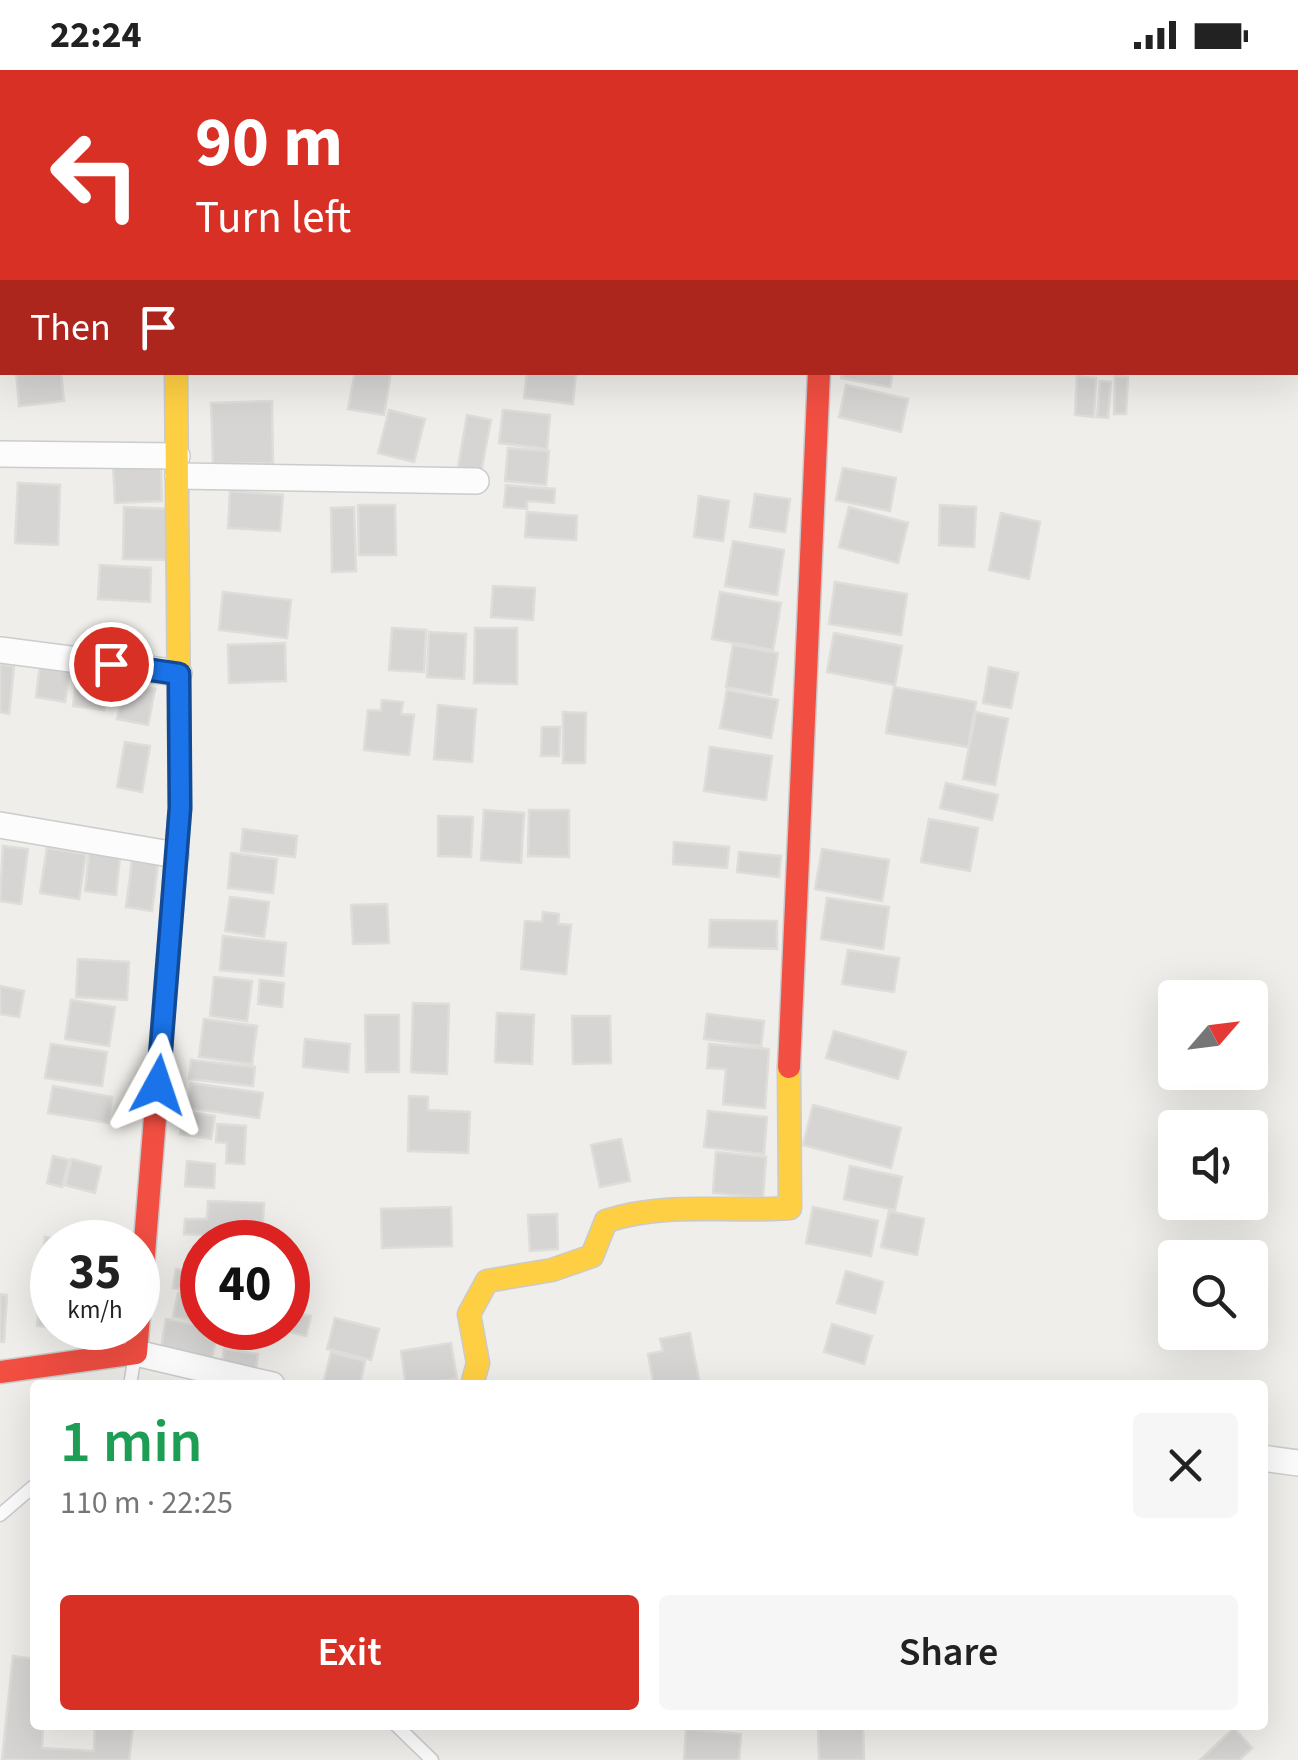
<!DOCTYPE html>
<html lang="en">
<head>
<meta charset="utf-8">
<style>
	body { margin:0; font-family:"Source Sans 3",sans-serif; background:#f6f6f6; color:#222; height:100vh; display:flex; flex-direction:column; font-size:38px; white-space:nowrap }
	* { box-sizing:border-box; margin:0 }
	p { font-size:32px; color:#767676 }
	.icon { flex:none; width:55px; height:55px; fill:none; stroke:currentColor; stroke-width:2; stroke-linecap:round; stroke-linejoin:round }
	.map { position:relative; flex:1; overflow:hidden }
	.panel { position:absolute; left:30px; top:1310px; width:1238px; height:350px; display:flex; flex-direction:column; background:#fff; border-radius:10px; box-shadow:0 10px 40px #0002 }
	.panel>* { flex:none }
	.banner { position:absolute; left:0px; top:0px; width:1300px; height:305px; box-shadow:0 10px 40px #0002; background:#d93025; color:#fff; overflow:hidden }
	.needle { width:65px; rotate:62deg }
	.tools { position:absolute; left:1158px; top:910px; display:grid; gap:20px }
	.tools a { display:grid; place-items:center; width:110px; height:110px; border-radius:10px; background:#fff; box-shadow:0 10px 40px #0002; font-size:50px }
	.speed { position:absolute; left:30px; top:1150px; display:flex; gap:20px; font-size:50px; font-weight:700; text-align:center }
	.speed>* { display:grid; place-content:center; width:130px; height:130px; border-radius:50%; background:#fff; box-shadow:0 10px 40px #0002; line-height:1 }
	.speed small { font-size:25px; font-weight:400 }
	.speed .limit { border:15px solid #d22; background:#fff; color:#111 }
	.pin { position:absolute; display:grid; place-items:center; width:85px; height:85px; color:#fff; margin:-42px; border:5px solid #fff; border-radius:50%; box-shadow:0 2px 10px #0007 }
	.me { position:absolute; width:110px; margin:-55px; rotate:5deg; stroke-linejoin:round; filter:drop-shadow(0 0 8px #0008) }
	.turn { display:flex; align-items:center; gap:35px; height:210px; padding:0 30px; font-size:45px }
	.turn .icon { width:130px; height:130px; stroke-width:2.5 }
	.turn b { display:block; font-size:70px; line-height:85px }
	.then { display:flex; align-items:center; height:95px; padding:0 30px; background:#0003; gap:20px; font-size:38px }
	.round { display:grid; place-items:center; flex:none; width:105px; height:105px; border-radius:10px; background:#f6f6f6 }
	.overview { display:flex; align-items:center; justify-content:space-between; height:170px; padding:0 30px }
	h1 { font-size:60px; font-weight:600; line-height:75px; color:#1e9e55 }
	.cta { display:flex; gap:20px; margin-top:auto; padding:20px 30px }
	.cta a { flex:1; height:115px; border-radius:10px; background:#d93025; color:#fff; font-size:40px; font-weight:600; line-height:115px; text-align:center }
	.cta a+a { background:#f6f6f6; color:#222 }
	.status { display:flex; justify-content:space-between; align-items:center; height:70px; padding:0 50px; background:#fff; direction:ltr }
	.status svg { height:28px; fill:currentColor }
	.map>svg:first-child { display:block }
	.building { fill:#d6d5d3; stroke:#deddd9; stroke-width:2.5 }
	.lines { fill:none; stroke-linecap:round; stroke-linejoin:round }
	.lane-casing { stroke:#cbcccc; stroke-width:15 }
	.street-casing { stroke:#cbcccc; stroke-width:28 }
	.slow-casing { stroke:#cacacb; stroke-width:25 }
	.jam-casing { stroke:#cacacb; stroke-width:25 }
	.lane { stroke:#fdfcfc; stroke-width:12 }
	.street { stroke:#fdfcfc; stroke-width:25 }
	.slow { stroke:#ffcf43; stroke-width:22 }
	.jam { stroke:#f24e42; stroke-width:22 }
	.route-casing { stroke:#114b97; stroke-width:25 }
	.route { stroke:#1a73e8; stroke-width:18 }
</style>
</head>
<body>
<div class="status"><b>22:24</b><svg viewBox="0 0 49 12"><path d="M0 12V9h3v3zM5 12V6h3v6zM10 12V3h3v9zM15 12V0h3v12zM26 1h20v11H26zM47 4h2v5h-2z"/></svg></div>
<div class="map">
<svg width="1298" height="1690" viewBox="0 0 1298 1690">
	<rect width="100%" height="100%" fill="#efeeea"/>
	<g class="building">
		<polygon points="16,302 61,302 64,331 19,336"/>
		<polygon points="355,302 391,302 384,345 348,339"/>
		<polygon points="527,302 576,302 573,334 524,328"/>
		<polygon points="842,302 893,302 890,317 841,308"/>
		<polygon points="1077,306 1096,308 1094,347 1075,345"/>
		<polygon points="1115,306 1128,307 1126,344 1114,344"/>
		<polygon points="1100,311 1111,312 1108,348 1097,347"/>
		<polygon points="846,315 908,329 901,362 839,347"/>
		<polygon points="272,331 273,393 213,394 211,333"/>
		<polygon points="389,340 425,349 414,392 378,383"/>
		<polygon points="503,340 550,345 547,379 499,373"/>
		<polygon points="467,345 491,350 481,402 458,398"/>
		<polygon points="508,378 549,381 546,415 505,411"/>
		<polygon points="161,394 162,431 115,433 113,395"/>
		<polygon points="843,398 896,408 890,441 836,430"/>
		<polygon points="18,413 60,415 58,475 15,473"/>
		<polygon points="506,415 555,419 554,433 527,431 527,439 504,437"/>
		<polygon points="230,421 283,425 280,461 228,458"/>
		<polygon points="755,424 790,429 785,462 750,457"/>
		<polygon points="699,426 729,431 723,471 694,467"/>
		<polygon points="358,435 395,435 396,485 359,485"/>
		<polygon points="940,435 976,437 974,477 939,475"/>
		<polygon points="124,437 173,439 172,490 123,489"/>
		<polygon points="354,437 356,501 332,502 331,438"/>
		<polygon points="849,437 908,453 898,493 839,477"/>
		<polygon points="527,442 577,446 576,470 525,467"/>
		<polygon points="1001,443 1040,452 1029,509 989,500"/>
		<polygon points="733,471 784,480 777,525 725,516"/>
		<polygon points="100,495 151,498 150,532 98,529"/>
		<polygon points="835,512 907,524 901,565 829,554"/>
		<polygon points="493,516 535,518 533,550 491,547"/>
		<polygon points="223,522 291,530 287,568 219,560"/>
		<polygon points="720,522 781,533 773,580 712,569"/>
		<polygon points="392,558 426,560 424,602 389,600"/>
		<polygon points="475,558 517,558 517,614 474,613"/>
		<polygon points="429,562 466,564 464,609 427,607"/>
		<polygon points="834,563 902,576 895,615 827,602"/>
		<polygon points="285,573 286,611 229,613 228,575"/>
		<polygon points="733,575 778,583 771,625 726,617"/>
		<polygon points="0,594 14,596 9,644 0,642"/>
		<polygon points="40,595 70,600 65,632 36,627"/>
		<polygon points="78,596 109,601 104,640 73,636"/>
		<polygon points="989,597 1018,603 1011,638 983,633"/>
		<polygon points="124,613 155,619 148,655 117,649"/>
		<polygon points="894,617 976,632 968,677 886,663"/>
		<polygon points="727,620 778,630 771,668 720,658"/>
		<polygon points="382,630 403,632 401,644 414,645 409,685 364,680 368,640 381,641"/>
		<polygon points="438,635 476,639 472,692 434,689"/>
		<polygon points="563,642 586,643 585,693 563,693"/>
		<polygon points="976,642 1008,649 995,715 963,709"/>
		<polygon points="542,657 560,657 559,686 541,686"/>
		<polygon points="125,672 150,676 142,722 117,717"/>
		<polygon points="710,677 772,686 766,730 704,721"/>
		<polygon points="946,713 998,725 992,750 940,738"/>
		<polygon points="484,740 524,743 521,793 481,790"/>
		<polygon points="529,740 569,740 569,787 528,786"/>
		<polygon points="438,746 473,747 471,787 438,786"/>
		<polygon points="929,749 978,758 970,801 921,792"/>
		<polygon points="243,759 297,766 295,787 241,781"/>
		<polygon points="674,772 729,777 727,798 673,794"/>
		<polygon points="3,776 28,779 21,834 0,831"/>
		<polygon points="47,778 86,784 79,829 40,823"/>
		<polygon points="822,779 889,790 882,831 815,819"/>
		<polygon points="739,782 781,786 779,807 737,802"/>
		<polygon points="89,783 120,787 116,825 85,821"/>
		<polygon points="231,783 277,789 273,823 228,818"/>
		<polygon points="132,791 158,794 152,841 126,837"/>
		<polygon points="230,827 269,832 264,867 225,861"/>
		<polygon points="827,828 889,837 883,879 821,869"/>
		<polygon points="387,834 389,873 353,874 351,835"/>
		<polygon points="543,842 559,844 558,854 571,855 566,904 521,899 525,851 542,852"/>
		<polygon points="710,850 777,851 777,879 709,877"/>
		<polygon points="223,866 286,873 283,906 220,900"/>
		<polygon points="848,880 899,888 894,922 842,914"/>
		<polygon points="78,889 129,892 127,930 76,927"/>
		<polygon points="214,907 252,911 247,951 210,946"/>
		<polygon points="260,910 284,913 282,937 258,934"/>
		<polygon points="0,916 24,921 19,947 0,944"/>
		<polygon points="71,930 115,937 109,976 65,969"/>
		<polygon points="413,933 449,934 447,1004 411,1002"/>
		<polygon points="497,943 534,945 532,994 495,992"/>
		<polygon points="707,944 764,951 761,976 704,969"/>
		<polygon points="365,945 399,945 399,1002 366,1002"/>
		<polygon points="572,946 610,946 611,993 573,994"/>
		<polygon points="204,949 257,956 252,994 199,987"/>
		<polygon points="834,961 906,982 898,1009 826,988"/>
		<polygon points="305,969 350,974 348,1002 303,997"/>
		<polygon points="51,974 107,982 102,1016 45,1008"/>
		<polygon points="709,974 769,979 765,1038 723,1034 726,999 707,998"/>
		<polygon points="191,990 255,997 253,1016 189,1009"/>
		<polygon points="191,1013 263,1023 259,1048 187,1038"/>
		<polygon points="53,1016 112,1027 108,1053 48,1043"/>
		<polygon points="409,1026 428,1027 428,1040 470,1042 468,1083 408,1081"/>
		<polygon points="813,1035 901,1058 891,1098 803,1075"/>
		<polygon points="184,1041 215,1046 211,1069 180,1064"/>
		<polygon points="708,1041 767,1047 764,1084 704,1077"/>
		<polygon points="217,1054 246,1056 244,1094 226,1093 227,1073 216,1072"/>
		<polygon points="621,1069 630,1111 600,1117 591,1075"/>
		<polygon points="716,1082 766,1087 763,1128 713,1123"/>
		<polygon points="53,1086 69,1090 62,1117 47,1113"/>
		<polygon points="72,1089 101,1097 95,1123 65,1115"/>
		<polygon points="187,1091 215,1094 214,1118 185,1116"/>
		<polygon points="850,1096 902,1107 895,1140 844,1129"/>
		<polygon points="208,1131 264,1133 262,1168 184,1164 185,1149 207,1149"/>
		<polygon points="451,1137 452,1176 382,1178 381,1139"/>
		<polygon points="813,1137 878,1151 871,1186 806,1173"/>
		<polygon points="889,1141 924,1149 917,1185 881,1177"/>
		<polygon points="557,1144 558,1179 530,1181 528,1145"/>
		<polygon points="45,1167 86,1172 52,1172 52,1218 39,1216"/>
		<polygon points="176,1199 202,1204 202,1223 173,1218"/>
		<polygon points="846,1201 883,1212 875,1243 837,1233"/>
		<polygon points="40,1221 52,1222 52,1258 75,1260 37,1256"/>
		<polygon points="178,1223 202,1228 202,1253 173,1247"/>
		<polygon points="0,1224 7,1225 4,1272 0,1272"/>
		<polygon points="288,1241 311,1246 306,1266 275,1258 288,1258"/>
		<polygon points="335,1248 379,1259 371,1290 327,1279"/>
		<polygon points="166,1249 218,1259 211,1293 160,1284"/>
		<polygon points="832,1254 872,1266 864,1294 824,1282"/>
		<polygon points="690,1263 700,1315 654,1315 648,1284 663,1281 660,1269"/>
		<polygon points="451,1273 457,1309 406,1315 401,1281"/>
		<polygon points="224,1279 258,1284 255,1306 221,1301"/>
		<polygon points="331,1282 365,1291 360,1315 323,1315"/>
		<polygon points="13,1586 35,1589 35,1655 43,1655 42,1678 94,1681 95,1655 133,1655 129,1690 2,1690"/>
		<polygon points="818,1655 863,1655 864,1690 819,1690"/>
		<polygon points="1234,1658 1252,1678 1239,1690 1200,1690"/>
		<polygon points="686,1659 741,1664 739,1690 684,1690"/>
	</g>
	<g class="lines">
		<defs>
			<g id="lane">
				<polyline points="130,1315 135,1285"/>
				<polyline points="0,1445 35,1415"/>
				<polyline points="396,1655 432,1690"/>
			</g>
			<g id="street">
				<polyline points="152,0 153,2"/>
				<polyline points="856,2 857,0"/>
				<polyline points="0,384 177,386"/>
				<polyline points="178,406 476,411"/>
				<polyline points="0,580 179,603"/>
				<polyline points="0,755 176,785"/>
				<polyline points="136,1283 272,1315"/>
				<polyline points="1262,1388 1298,1393"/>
			</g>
			<g id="slow">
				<polyline points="176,302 179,649"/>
				<path d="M472 1315 478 1293 469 1244 487 1211 552 1200 592 1186 606 1151C667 1131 727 1143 790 1138L789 997"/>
			</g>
			<g id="jam">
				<polyline points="967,0 974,2"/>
				<polyline points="789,997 819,302"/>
				<polyline points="0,1302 136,1283 180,738 179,649"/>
			</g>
		</defs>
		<use href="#lane" class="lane-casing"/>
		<use href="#street" class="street-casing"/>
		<use href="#slow" class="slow-casing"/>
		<use href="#jam" class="jam-casing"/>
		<use href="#lane" class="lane"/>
		<use href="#street" class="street"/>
		<use href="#slow" class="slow"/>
		<use href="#jam" class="jam"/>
	</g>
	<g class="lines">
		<defs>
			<polyline id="route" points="111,594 179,604 180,738 158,1015"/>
		</defs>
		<use href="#route" class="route-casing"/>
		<use href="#route" class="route"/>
	</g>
</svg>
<div class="tools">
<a><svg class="needle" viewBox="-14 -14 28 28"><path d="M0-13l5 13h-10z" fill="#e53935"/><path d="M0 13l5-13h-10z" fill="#767676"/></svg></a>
<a><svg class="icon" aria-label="sound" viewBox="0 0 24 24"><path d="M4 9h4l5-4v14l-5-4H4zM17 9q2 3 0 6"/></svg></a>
<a><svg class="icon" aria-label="search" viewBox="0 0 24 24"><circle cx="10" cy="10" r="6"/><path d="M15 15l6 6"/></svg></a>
</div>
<div class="speed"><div>35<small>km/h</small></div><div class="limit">40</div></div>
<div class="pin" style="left:111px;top:594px;background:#d93025"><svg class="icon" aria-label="arrive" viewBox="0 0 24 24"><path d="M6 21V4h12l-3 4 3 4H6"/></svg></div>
<svg class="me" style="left:158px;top:1015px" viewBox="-20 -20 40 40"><path d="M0-17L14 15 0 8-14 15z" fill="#1a73e8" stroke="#fff" stroke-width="4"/></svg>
<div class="banner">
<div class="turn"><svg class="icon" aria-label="left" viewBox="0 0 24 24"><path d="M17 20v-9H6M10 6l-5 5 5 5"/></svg><div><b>90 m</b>Turn left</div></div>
<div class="then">Then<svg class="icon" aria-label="arrive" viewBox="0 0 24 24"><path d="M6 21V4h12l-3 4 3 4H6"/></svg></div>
</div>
<section class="panel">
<div class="overview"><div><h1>1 min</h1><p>110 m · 22:25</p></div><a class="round"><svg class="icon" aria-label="close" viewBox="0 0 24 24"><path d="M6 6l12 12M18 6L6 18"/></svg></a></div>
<div class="cta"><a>Exit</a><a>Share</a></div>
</section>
</div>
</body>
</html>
